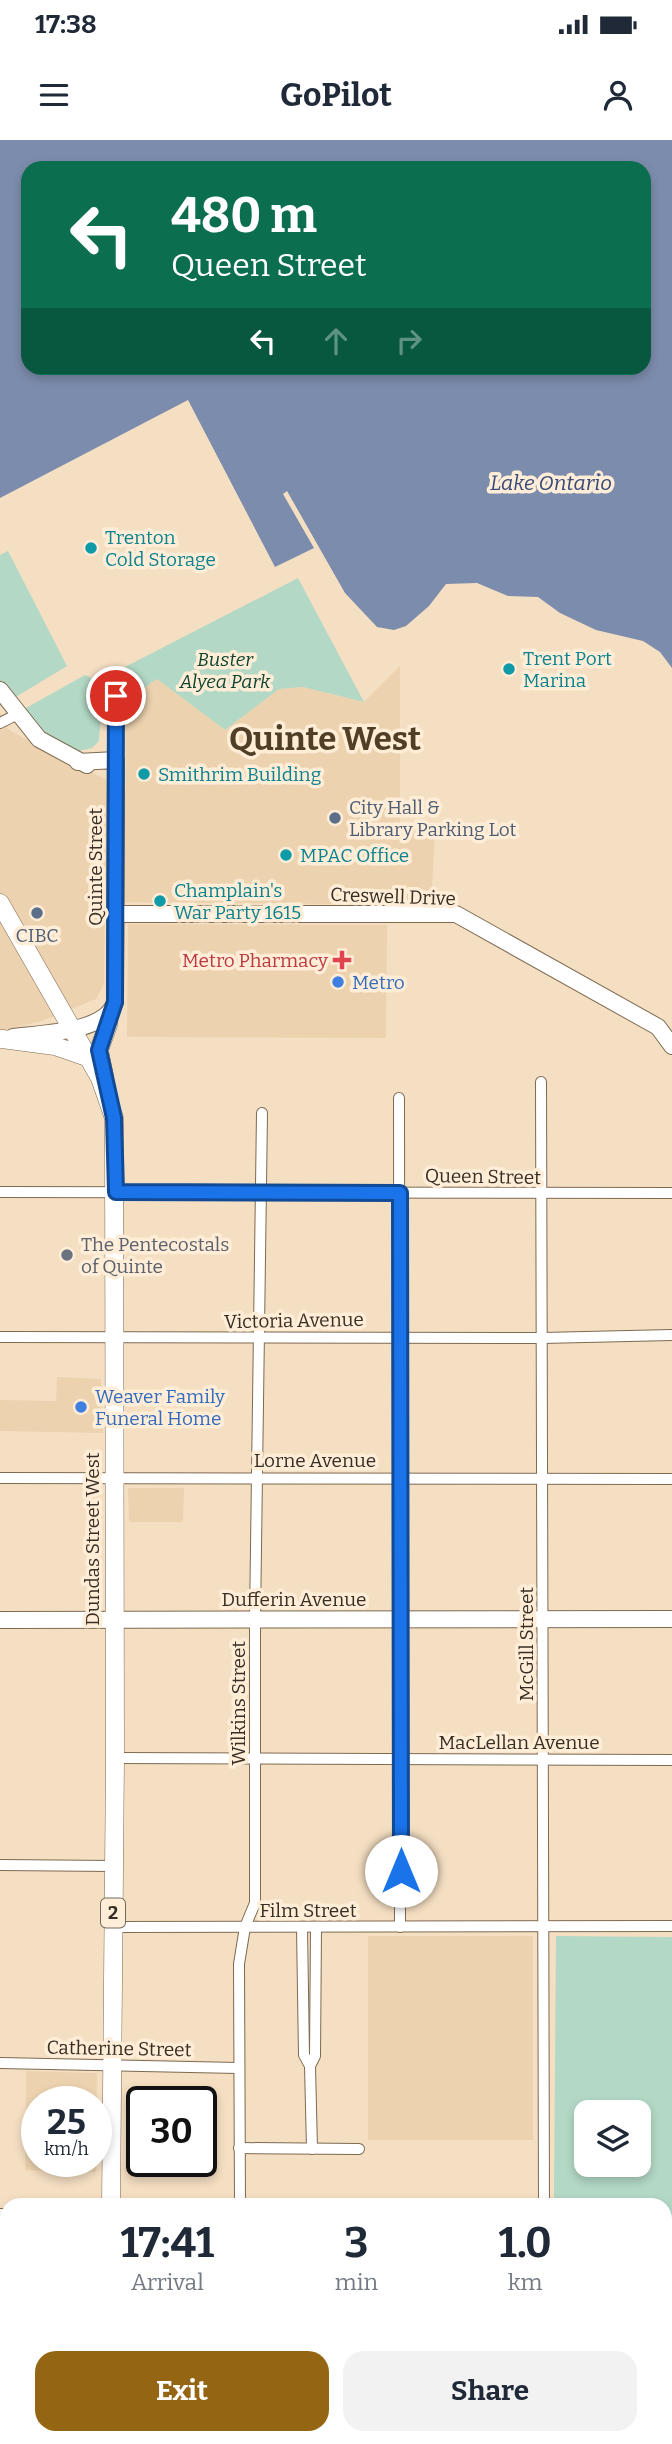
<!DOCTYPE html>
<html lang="en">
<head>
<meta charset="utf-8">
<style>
	body { margin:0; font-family:Bitter,serif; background:#f2f2f3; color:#1f2937; height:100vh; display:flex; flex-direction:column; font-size:26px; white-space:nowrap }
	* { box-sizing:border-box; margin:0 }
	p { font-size:23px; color:#747a83 }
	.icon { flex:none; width:38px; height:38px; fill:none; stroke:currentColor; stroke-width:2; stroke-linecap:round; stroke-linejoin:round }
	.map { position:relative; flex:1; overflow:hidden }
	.details { position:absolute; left:0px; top:2058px; width:672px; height:247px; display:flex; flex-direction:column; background:#fff; border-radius:21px 21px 0 0; box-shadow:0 4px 10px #0003 }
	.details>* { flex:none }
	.guide { position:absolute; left:21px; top:21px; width:630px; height:214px; border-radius:21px; box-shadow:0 4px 10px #0003; background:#0b6e4f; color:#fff; overflow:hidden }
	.controls { position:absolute; left:574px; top:1960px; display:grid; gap:14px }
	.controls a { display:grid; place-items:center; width:77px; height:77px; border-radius:14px; background:#fff; box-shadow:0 4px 10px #0003; font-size:35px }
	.speed { position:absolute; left:21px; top:1946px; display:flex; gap:14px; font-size:35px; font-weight:700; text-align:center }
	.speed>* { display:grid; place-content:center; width:91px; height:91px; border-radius:50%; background:#fff; box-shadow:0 4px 10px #0003; line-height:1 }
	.speed small { font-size:18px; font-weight:400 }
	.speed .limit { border:4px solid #111; border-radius:10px; background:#fff; color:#111 }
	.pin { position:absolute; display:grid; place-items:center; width:60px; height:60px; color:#fff; margin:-30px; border:4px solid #fff; border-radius:50%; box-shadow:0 2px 7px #0007 }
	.me { position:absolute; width:77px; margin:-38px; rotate:0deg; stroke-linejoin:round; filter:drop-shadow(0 0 5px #0008) }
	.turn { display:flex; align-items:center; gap:24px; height:147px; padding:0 35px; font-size:32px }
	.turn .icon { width:91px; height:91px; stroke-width:2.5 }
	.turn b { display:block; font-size:49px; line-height:60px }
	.lanes { display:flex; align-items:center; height:66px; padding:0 35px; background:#0003; justify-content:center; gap:35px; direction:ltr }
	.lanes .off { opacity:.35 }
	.eta { display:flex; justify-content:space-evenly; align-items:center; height:119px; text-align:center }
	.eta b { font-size:42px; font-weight:700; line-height:49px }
	.button { display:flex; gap:14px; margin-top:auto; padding:14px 35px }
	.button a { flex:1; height:80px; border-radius:21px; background:#946613; color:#fff; font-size:28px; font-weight:700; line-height:80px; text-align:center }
	.button a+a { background:#f2f2f3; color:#1f2937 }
	.status { display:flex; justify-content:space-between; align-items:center; height:49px; padding:0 35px; background:#fff; direction:ltr }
	.status svg { height:19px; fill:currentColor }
	header { display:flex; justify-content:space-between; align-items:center; height:91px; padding:0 35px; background:#fff; font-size:32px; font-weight:700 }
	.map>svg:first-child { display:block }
	.built { fill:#ecd2af; fill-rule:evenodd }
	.green { fill:#b3d8c5; fill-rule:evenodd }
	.water { fill:#7c8cac; fill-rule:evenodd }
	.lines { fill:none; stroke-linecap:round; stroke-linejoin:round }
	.street-casing { stroke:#7d6a51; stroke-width:12 }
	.secondary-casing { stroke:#7d6a51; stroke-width:18 }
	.primary-casing { stroke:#7d6a51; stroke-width:19 }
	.street { stroke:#fff; stroke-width:10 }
	.secondary { stroke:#fff; stroke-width:16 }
	.primary { stroke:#fff; stroke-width:18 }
	.route-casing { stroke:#114b97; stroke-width:18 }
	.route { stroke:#1a73e8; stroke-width:12 }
	.culture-dot { fill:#0f9aa8; stroke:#ffedd7; stroke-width:2.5 }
	.service-dot { fill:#5c6f8a; stroke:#ffedd7; stroke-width:2.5 }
	.health-dot { fill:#e0444e; stroke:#ffedd7; stroke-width:2.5 }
	.shop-dot { fill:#3f7fe0; stroke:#ffedd7; stroke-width:2.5 }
	.worship-dot { fill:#6b7280; stroke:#ffedd7; stroke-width:2.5 }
	.labels { text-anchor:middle; stroke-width:7; stroke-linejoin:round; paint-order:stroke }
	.shield { fill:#ffedd7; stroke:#73685a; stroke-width:2 }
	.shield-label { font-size:18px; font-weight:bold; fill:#372f24 }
	.culture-label { font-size:19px; fill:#0d838f; stroke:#ffedd7; text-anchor:start }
	.park-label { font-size:19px; font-style:italic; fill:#0f4531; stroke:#ffedd7 }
	.service-label { font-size:19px; fill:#4e5e75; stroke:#ffedd7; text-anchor:start }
	.street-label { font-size:19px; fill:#372f24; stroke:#ffedd7 }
	.health-label { font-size:19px; fill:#be3a42; stroke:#ffedd7; text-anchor:end }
	.shop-label { font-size:19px; fill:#366cbe; stroke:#ffedd7; text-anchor:start }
	.worship-label { font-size:19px; fill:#5b616d; stroke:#ffedd7; text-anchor:start }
	.water-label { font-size:21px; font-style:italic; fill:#384c7b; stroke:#ffedd7 }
	.town-label { font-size:33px; font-weight:bold; fill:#503e26; stroke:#ffedd7 }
</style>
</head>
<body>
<div class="status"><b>17:38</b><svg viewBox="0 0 49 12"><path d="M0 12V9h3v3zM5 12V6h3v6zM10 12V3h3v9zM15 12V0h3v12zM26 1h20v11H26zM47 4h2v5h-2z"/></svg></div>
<header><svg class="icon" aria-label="menu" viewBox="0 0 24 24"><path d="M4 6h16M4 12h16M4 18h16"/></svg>GoPilot<svg class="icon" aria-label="person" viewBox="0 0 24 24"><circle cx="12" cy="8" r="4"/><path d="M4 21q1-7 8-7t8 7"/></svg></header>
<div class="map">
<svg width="672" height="2304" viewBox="0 0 672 2304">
	<rect width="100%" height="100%" fill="#f5dfc3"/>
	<g class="built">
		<polygon points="400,526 400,688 435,692 431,765 105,762 104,844 96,859 42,881 0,891 0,572 9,590 126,650 125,527 140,550 157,539 225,590 279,549 303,547 364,562"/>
		<polygon points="128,784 387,785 386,898 127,897"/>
		<polygon points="57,1237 101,1239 103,1293 0,1291 0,1260 56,1261"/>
		<polygon points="128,1348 184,1348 183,1382 129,1382"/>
		<rect x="368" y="1796" width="165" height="204"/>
		<path d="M26 1931 97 1933 96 2032 25 2030ZM37 1962H96V2021H37Z"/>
		<polygon points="0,2158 7,2158 7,2298 92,2298 92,2304 0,2304"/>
		<rect x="128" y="2298" width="65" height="6"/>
	</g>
	<g class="green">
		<polygon points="8,411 67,526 9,561 0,545 0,415"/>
		<polygon points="298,438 364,562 303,547 279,549 225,590 157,539 141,550 125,527"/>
		<path d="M85 535C110 544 100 578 99 601L92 608 74 612C59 602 27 587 26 568Z"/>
		<path d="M556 1796 672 1797V2082L665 2075V2065H649L632 2059H554ZM586 1972H639V2025H586Z"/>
		<polygon points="1,2220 7,2227 7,2298 15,2298 8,2304 0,2304"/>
	</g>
	<path class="water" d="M0 0H672V528L660 512 643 501 596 490 560 473 538 457 508 456 477 443 446 444 429 466 406 486 394 490 377 487 345 453 287 351 283 354 314 408 275 427 188 260 0 358ZM28 28H644V228H28Z"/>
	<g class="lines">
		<defs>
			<g id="street">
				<polyline points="115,535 116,620"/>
				<polyline points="0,583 18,574"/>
				<polyline points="541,942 544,2065"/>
				<polyline points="399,958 400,1787"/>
				<polyline points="0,1052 672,1053"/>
				<polyline points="0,1197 542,1198 672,1195"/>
				<polyline points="0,1338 672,1339"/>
				<polyline points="115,1618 672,1620"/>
				<polyline points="0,1725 113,1726"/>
				<polyline points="113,1787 672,1786"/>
				<polyline points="302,1788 304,1915 310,1926 312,2009"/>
				<polyline points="0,1923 238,1928"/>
				<polyline points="310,1926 315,1916 316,1788"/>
				<polyline points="239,2008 359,2009"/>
				<polyline points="240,2065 239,1824 245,1787 255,1763 255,1480 262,973"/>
				<polyline points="0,2074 7,2074"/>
				<polyline points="665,2088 672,2096"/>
				<polyline points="665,2296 672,2303"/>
				<polyline points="352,2304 352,2298"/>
				<polyline points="489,2304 495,2298"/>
			</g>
			<g id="secondary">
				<polyline points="0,550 39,599 87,625"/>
				<polyline points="116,774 456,774 658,887 672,906"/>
				<path d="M13 897C41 893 106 893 115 862L116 620 78 622"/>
				<polyline points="0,1480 672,1479"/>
			</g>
			<g id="primary">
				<polyline points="0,763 100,938 114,978 115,1618 111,2065"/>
				<polyline points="2,899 55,906 87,917"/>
				<polyline points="104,935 99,910 108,885 108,875"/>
				<polyline points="112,2298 113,2304"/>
			</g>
		</defs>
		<use href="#street" class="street-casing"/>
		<use href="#secondary" class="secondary-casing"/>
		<use href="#primary" class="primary-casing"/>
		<use href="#street" class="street"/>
		<use href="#secondary" class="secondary"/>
		<use href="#primary" class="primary"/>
	</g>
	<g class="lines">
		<defs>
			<polyline id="route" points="116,556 115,862 99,910 114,978 116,1052 400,1053 401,1731"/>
		</defs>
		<use href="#route" class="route-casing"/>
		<use href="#route" class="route"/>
	</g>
	<g class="culture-dot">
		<circle cx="91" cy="408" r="7"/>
		<circle cx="509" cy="529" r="7"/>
		<circle cx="144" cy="634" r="7"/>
		<circle cx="286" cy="715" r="7"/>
		<circle cx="160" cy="761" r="7"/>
	</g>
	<g class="service-dot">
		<circle cx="335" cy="678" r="7"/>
		<circle cx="37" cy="773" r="7"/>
	</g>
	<path class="health-dot" d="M338.5 809.5h7v7h7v7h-7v7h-7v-7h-7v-7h7z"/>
	<g class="shop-dot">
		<circle cx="338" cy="842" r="7"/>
		<circle cx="81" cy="1267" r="7"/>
	</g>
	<circle class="worship-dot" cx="67" cy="1115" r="7"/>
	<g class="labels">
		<rect class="shield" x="101" y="1758.5" width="24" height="29" rx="5"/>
		<g class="shield-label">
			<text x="113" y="1779">2</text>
		</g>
		<g class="culture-label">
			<text x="105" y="404">Trenton<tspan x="105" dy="22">Cold Storage</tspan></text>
			<text x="523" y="525">Trent Port<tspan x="523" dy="22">Marina</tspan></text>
			<text x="158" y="641">Smithrim Building</text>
			<text x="300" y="722">MPAC Office</text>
			<text x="174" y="757">Champlain's<tspan x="174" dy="22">War Party 1615</tspan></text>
		</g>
		<g class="park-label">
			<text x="225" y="526">Buster<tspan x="225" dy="22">Alyea Park</tspan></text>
		</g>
		<g class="service-label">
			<text x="349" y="674">City Hall &amp;<tspan x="349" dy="22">Library Parking Lot</tspan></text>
			<text x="37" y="802" text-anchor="middle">CIBC</text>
		</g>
		<g class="street-label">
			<text transform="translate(95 727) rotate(-90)" y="7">Quinte Street</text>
			<text transform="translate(393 756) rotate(2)" y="7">Creswell Drive</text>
			<text transform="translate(483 1036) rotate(1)" y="7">Queen Street</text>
			<text transform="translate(294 1180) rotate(-1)" y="7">Victoria Avenue</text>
			<text x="315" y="1327">Lorne Avenue</text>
			<text transform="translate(92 1399) rotate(-90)" y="7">Dundas Street West</text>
			<text x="294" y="1466">Dufferin Avenue</text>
			<text transform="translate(526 1504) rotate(-90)" y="7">McGill Street</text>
			<text transform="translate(238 1563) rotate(-90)" y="7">Wilkins Street</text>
			<text x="519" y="1609">MacLellan Avenue</text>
			<text x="308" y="1777">Film Street</text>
			<text transform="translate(119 1908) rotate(1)" y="7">Catherine Street</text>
		</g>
		<g class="health-label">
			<text x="328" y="827">Metro Pharmacy</text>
		</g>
		<g class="shop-label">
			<text x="352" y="849">Metro</text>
			<text x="95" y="1263">Weaver Family<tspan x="95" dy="22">Funeral Home</tspan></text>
		</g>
		<g class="worship-label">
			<text x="81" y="1111">The Pentecostals<tspan x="81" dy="22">of Quinte</tspan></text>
		</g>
		<g class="water-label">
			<text x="551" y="350">Lake Ontario</text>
		</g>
		<g class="town-label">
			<text x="325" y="610">Quinte West</text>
		</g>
	</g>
</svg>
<div class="controls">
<a><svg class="icon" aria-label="layers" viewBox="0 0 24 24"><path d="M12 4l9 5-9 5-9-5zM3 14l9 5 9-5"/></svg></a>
</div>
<div class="speed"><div>25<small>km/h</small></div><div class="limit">30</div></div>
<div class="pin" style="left:116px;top:556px;background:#d93025"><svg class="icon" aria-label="arrive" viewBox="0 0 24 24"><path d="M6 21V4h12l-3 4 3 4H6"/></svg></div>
<svg class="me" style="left:401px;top:1731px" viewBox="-20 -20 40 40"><circle r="19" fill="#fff"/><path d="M0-13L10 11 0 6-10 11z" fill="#1a73e8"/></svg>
<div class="guide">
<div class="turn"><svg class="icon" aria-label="left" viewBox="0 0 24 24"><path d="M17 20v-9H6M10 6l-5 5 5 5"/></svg><div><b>480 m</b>Queen Street</div></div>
<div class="lanes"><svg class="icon" aria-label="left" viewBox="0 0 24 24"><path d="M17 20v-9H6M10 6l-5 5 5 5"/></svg><svg class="icon off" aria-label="ahead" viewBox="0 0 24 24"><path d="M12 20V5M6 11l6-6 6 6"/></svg><svg class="icon off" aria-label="right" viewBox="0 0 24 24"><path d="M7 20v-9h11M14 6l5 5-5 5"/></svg></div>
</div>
<section class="details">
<div class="eta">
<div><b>17:41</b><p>Arrival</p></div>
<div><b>3</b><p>min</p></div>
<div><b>1.0</b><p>km</p></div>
</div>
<div class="button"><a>Exit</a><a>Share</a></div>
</section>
</div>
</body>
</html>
